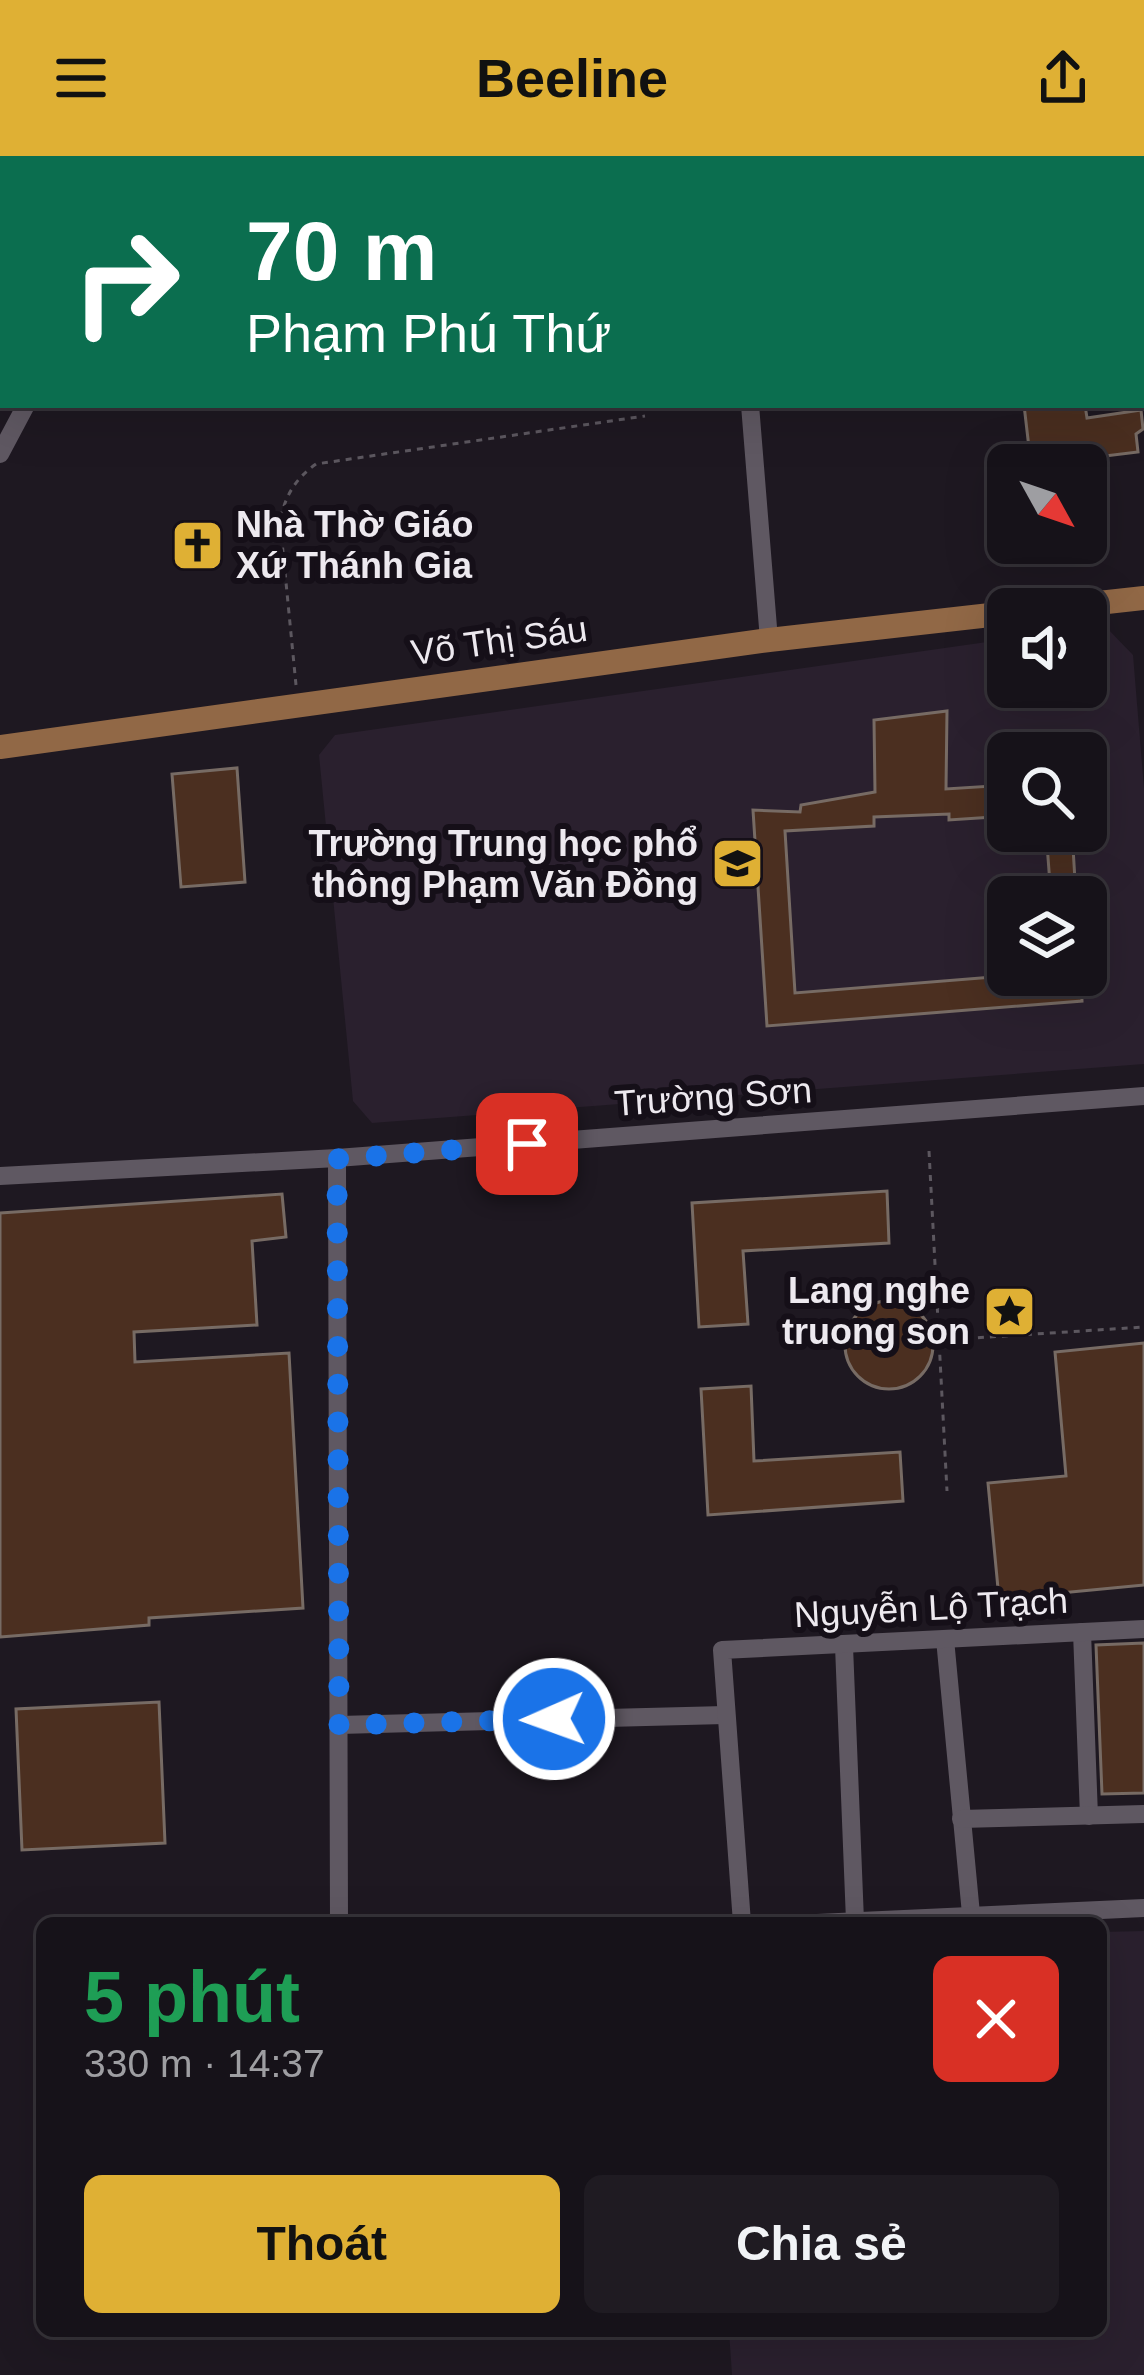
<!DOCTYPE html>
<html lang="vi">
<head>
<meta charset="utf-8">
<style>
	body { margin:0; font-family:Arial,sans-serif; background:#1f1b22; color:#f1f3f6; height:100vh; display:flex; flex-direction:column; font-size:45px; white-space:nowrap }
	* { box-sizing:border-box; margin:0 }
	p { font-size:39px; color:#9e9ea2 }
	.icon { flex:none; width:66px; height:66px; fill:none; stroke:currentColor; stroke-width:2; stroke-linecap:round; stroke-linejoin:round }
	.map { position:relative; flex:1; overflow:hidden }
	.sheet { position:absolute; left:36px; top:1761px; width:1071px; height:420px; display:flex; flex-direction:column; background:#161219; border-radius:18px; box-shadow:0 12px 48px #0002,0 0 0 3px #353238 }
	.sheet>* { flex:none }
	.hud { position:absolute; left:0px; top:0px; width:1146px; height:252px; box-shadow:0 12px 48px #0002,0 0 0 3px #353238; background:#0b6e4f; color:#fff; overflow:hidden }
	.needle { width:78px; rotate:130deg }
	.tools { position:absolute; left:987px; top:288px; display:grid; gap:24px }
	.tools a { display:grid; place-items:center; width:120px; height:120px; border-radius:18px; background:#161219; box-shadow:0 12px 48px #0002,0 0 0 3px #353238; font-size:60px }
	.pin { position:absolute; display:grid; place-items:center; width:102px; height:102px; color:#fff; margin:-51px; border-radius:24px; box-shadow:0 6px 18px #0006 }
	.me { position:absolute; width:132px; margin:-66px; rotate:268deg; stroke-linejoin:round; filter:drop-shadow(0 0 9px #0008) }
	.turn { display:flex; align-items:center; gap:42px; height:252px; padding:0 48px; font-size:54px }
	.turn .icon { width:156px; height:156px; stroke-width:2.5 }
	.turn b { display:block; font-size:84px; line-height:102px }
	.round { display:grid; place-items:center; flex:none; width:126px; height:126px; border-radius:18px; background:#1f1b22 }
	.overview { display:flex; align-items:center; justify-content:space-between; height:204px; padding:0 48px }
	h1 { font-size:72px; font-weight:700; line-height:90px; color:#1e9e55 }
	.button { display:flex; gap:24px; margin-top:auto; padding:24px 48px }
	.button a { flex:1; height:138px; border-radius:18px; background:#dfb034; color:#111; font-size:48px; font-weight:700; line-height:138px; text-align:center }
	.button a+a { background:#1f1b22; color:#f1f3f6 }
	header { display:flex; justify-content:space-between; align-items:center; height:156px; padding:0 48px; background:#dfb034; color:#111; font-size:54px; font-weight:700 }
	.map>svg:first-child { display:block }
	.built { fill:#2a202e; fill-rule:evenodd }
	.building { fill:#4b2f20; stroke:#776b64; stroke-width:3 }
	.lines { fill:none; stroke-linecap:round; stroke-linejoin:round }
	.path { stroke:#5c575f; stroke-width:3; stroke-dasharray:6 6; stroke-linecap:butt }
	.minor { stroke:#5f5862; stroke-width:18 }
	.major { stroke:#916846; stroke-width:24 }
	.route { stroke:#1a73e8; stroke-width:21; stroke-dasharray:0 37.8 }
	.labels { text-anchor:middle; stroke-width:12; stroke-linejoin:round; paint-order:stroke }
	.poi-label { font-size:36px; font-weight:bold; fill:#ede9ef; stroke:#150f18; text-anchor:end }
	.street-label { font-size:36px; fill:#ede9ef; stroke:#150f18 }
</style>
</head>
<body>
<header><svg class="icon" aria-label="menu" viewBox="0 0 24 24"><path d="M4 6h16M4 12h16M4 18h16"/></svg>Beeline<svg class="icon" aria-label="share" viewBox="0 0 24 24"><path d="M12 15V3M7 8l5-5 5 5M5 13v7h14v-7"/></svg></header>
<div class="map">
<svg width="1144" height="2219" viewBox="0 0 1144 2219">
	<rect width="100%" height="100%" fill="#1e1821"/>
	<g class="built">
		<path d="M1104 469 1133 499 1144 632V908L372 967 353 945 319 599 335 579 1008 483V531H1086V471ZM1008 597H1086V675H1008ZM1008 741H1086V819H1008Z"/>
		<polygon points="1144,1775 1144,2219 732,2219 729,2175 1101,2175 1101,1776"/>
	</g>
	<g class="building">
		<polygon points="1024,249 1085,249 1087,262 1141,254 1143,273 1136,278 1138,296 1031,309"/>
		<polygon points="947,555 946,633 1008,629 1008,660 949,664 949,658 874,661 874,670 785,675 795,837 1018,819 1081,819 1082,845 767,870 753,654 800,656 801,649 875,636 874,564"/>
		<polygon points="237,612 245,726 181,731 172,618"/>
		<polygon points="1046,675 1072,675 1076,741 1051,741"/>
		<polygon points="887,1035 889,1087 743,1095 748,1168 699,1171 692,1047"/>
		<polygon points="282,1038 286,1081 252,1085 257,1169 134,1176 135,1206 289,1197 303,1452 149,1462 149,1469 0,1481 0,1057"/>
		<circle cx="889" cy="1189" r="44"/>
		<polygon points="1144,1187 1144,1429 999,1443 988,1327 1066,1320 1055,1196"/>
		<polygon points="751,1230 754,1305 900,1296 903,1345 708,1359 701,1233"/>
		<polygon points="1144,1487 1144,1637 1102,1638 1096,1489"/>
		<polygon points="159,1546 165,1687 22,1694 16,1553"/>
	</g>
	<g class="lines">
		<g class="path">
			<path d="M296 529 280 365C285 340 295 323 316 308L645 260"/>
			<polyline points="929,995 947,1335"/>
			<polyline points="942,1184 1144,1171"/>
		</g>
		<g class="minor">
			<polyline points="442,1 452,0"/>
			<polyline points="149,3 150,0"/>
			<polyline points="1143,124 1144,124"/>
			<polyline points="0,126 3,130"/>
			<polyline points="750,249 769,484"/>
			<polyline points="0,298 26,249"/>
			<polyline points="337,1002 339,1767"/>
			<polyline points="0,1020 337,1002 1144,940"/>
			<polyline points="1082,1476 1089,1660"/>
			<polyline points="945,1483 971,1758"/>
			<polyline points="844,1490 855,1765"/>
			<polyline points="339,1569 725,1559"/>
			<polyline points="961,1663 1144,1658"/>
			<polyline points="742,1767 722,1494 1144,1473"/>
			<polyline points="817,1767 1144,1752"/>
		</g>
		<g class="major">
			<polyline points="1044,453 1144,442"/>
			<polyline points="0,591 769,484 1008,457"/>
		</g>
	</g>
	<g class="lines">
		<polyline class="route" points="527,988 337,1003 339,1569 554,1563"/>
	</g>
	<defs>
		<symbol id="church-square" viewBox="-11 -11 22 22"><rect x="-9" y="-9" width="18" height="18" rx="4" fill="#dfb034" stroke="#150f18"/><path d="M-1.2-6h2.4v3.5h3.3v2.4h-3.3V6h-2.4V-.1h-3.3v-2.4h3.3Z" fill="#111"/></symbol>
		<symbol id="school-square" viewBox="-11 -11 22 22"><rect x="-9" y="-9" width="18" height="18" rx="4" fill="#dfb034" stroke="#150f18"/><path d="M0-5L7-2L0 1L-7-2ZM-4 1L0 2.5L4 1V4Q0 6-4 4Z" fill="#111"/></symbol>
		<symbol id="sight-square" viewBox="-11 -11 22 22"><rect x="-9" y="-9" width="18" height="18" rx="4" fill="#dfb034" stroke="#150f18"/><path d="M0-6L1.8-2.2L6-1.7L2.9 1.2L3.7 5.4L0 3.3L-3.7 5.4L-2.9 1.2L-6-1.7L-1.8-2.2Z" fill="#111"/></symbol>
	</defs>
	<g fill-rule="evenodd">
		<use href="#church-square" x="168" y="360" width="59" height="59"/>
		<use href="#school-square" x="708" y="678" width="59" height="59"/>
		<use href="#sight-square" x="980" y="1126" width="59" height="59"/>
	</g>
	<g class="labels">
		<g class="poi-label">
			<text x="236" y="381" text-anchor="start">Nhà Thờ Giáo<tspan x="236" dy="41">Xứ Thánh Gia</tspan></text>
			<text x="698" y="700">Trường Trung học phổ<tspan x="698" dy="41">thông Phạm Văn Đồng</tspan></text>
			<text x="970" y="1147">Lang nghe<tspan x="970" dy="41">truong son</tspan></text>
		</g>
		<g class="street-label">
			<text transform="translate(499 484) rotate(-8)" y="13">Võ Thị Sáu</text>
			<text transform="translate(713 940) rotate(-4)" y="13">Trường Sơn</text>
			<text transform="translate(931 1451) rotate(-3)" y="13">Nguyễn Lộ Trạch</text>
		</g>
	</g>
</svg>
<div class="tools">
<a><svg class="needle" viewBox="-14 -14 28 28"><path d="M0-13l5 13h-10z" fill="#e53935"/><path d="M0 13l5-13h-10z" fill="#9e9ea2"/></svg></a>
<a><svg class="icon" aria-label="sound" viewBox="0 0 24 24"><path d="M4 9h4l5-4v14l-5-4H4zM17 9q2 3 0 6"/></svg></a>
<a><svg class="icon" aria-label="search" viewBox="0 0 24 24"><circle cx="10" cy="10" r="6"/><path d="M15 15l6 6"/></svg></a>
<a><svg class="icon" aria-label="layers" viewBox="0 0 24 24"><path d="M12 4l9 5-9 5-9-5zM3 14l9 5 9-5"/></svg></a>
</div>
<div class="pin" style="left:527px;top:988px;background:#d93025"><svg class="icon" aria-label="arrive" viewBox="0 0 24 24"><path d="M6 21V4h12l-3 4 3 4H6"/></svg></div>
<svg class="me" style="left:554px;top:1563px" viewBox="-20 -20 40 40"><circle r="17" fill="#1a73e8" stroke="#fff" stroke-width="3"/><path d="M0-11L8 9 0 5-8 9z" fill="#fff"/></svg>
<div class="hud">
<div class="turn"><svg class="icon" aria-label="right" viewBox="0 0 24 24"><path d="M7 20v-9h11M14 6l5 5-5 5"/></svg><div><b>70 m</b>Phạm Phú Thứ</div></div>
</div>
<section class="sheet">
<div class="overview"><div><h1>5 phút</h1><p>330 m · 14:37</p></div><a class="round" style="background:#d93025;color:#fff"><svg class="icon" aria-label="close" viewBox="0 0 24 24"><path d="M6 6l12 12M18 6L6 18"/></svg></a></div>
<div class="button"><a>Thoát</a><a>Chia sẻ</a></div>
</section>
</div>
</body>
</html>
